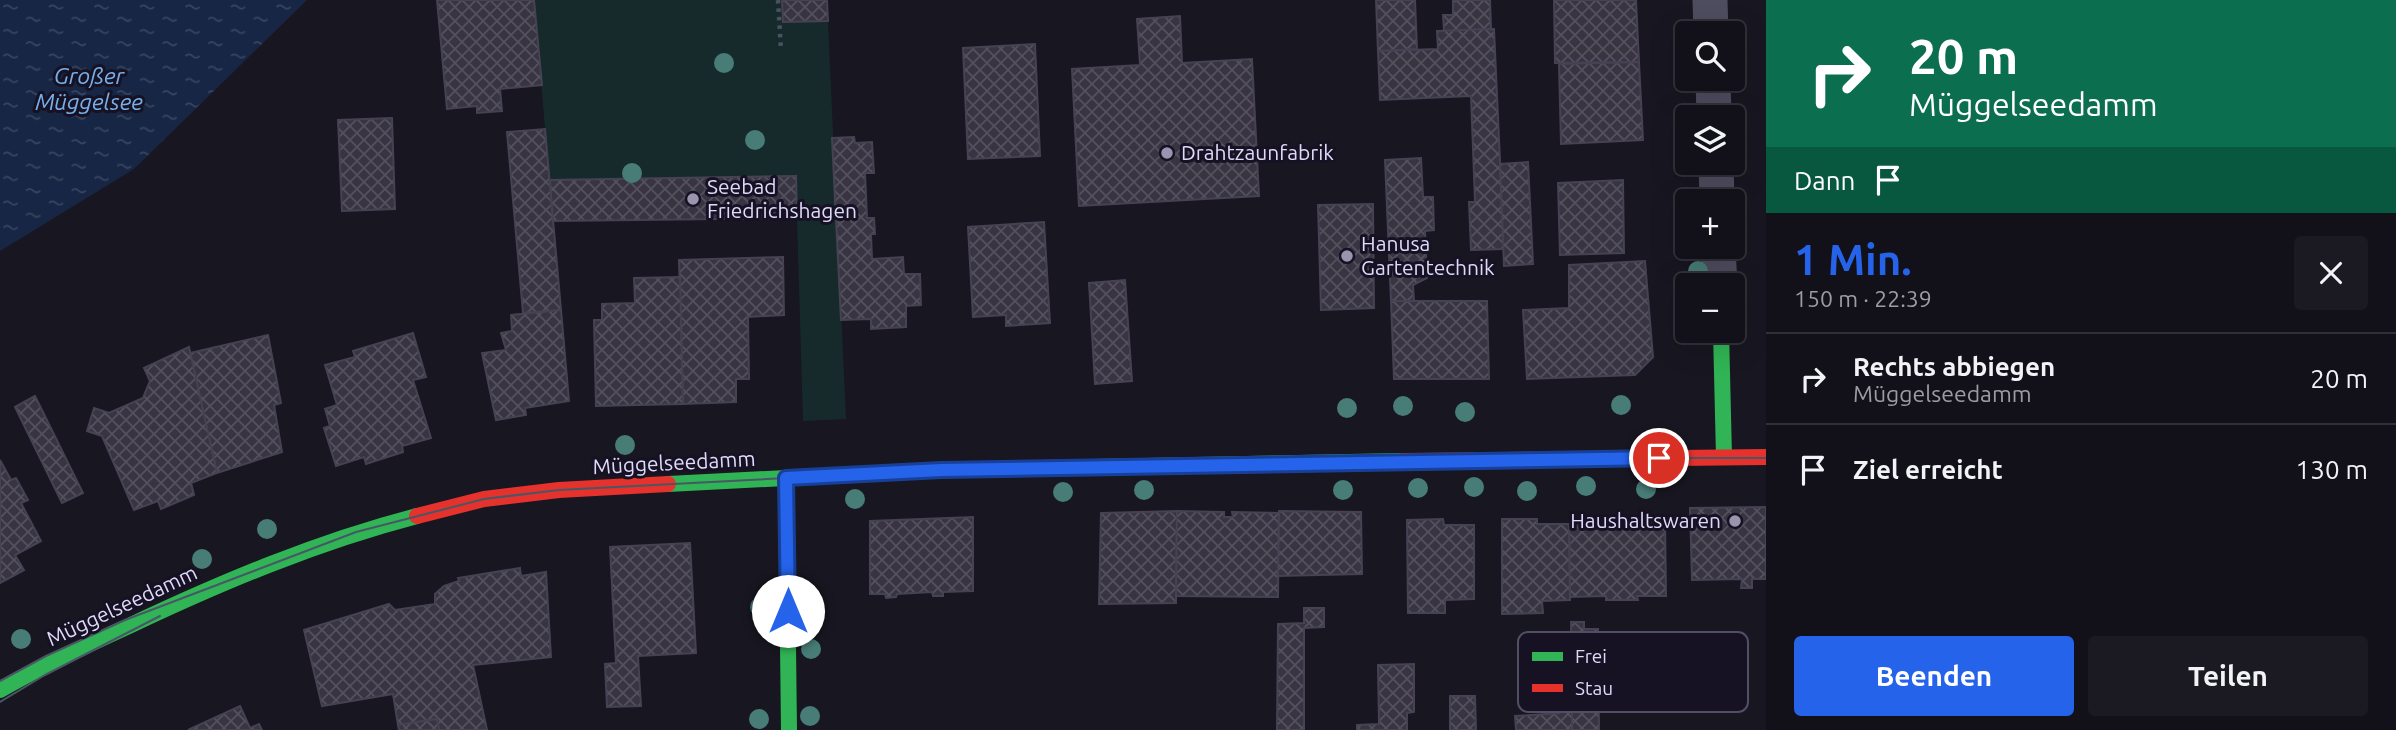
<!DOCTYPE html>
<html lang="de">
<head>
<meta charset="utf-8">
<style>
	body { margin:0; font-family:Ubuntu,sans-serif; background:#1b1921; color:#f1f3f6; height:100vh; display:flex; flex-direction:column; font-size:26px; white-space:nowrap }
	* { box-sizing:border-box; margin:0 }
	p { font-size:23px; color:#9c9da2 }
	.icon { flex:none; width:38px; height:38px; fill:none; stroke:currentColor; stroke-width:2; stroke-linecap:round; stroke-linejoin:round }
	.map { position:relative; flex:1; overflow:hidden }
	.details { display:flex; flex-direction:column; background:#121018; width:630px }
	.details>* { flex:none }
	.banner { background:#0b6e4f; color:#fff; overflow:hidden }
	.fabs { position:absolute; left:1675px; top:21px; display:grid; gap:14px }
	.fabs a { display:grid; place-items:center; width:70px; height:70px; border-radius:7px; background:#121018; box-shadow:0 7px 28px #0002,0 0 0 2px #313037; font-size:35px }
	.pin { position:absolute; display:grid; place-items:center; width:60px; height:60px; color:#fff; margin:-30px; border:4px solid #fff; border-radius:50%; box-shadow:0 2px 7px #0007 }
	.me { position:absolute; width:77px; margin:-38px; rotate:0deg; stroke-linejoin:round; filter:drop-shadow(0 0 5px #0008) }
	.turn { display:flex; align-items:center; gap:24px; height:147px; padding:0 28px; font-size:32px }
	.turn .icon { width:91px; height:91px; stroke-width:2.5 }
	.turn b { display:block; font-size:49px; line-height:60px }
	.then { display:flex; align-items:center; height:66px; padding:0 28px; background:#0003; gap:14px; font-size:26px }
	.round { display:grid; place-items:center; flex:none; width:74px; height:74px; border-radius:7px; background:#1b1921 }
	.headline { display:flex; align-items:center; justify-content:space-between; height:119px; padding:0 28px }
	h1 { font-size:42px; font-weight:600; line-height:52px; color:#2563eb }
	.action { display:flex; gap:14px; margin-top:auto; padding:14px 28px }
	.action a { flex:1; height:80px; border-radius:7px; background:#2563eb; color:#fff; font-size:28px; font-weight:600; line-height:80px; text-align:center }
	.action a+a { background:#1b1921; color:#f1f3f6 }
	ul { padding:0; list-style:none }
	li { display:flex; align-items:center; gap:21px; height:91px; padding:0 28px; border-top:2px solid #313037 }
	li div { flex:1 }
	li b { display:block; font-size:26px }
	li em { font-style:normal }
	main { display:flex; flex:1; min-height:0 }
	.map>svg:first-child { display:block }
	.green { fill:#162a2b }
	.water { fill:url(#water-ripples) }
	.building { fill:url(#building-cross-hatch); stroke:#464253; stroke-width:2 }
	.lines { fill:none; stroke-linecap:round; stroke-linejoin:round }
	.path { stroke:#49525e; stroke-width:4.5; stroke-dasharray:3.5 5; stroke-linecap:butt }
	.street { stroke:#4e4c5f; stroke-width:35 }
	.fast { stroke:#30b455; stroke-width:16 }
	.jam { stroke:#e5322d; stroke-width:16 }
	.tram { stroke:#485766; stroke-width:2 }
	.tree { fill:#487c76 }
	.route-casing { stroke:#184099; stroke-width:18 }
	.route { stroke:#2563eb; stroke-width:12 }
	.poi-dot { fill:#9995ae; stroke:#161224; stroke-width:2.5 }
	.labels { text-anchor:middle; stroke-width:6; stroke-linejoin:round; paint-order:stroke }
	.poi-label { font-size:21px; fill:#dfdafa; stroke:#161224; text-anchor:start }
	.street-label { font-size:21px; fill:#dfdafa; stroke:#161224 }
	.water-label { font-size:23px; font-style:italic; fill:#76b0ec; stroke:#161224 }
	.key { fill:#161224; stroke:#524e64; stroke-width:2 }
	.key-label { font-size:19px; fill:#dfdafa }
</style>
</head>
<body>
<main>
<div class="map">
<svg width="1766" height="730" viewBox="0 0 1766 730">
	<defs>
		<pattern id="water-ripples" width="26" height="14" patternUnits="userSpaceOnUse" patternTransform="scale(1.75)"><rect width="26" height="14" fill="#172644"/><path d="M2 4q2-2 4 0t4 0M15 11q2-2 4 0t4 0" fill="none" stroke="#384560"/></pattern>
		<pattern id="building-cross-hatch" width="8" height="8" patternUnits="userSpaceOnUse" patternTransform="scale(1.75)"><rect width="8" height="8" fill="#383442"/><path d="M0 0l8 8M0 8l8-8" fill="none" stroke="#54515e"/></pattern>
	</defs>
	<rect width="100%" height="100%" fill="#181620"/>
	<polygon class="green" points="534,0 827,0 846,419 803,421 797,218 553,221"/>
	<polygon class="water" points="0,0 307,0 134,169 0,251"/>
	<g class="building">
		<polygon points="437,0 534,0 542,85 500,89 502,111 477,113 477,106 447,109"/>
		<polygon points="782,0 827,0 828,21 783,22"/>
		<polygon points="1376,0 1415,0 1417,49 1378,51"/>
		<polygon points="1453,0 1490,0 1491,29 1444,31 1443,15 1453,15"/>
		<polygon points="1554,0 1636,0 1639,62 1555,63"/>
		<polygon points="1180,16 1182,63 1252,59 1259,196 1079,206 1072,69 1140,65 1137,19"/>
		<polygon points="1494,29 1504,249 1471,250 1469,202 1475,202 1471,96 1380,100 1378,51 1438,49 1437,31"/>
		<polygon points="1035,44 1040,156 968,159 963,48"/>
		<polygon points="1639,62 1643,140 1561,144 1559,64"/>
		<polygon points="392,118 395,209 342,211 338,120"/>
		<polygon points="545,129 561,310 523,313 507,132"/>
		<polygon points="854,137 855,143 872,142 874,173 865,173 867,218 874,218 875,234 871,234 872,259 903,257 904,274 920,274 921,305 906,306 906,327 871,329 871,319 841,320 832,138"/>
		<polygon points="1421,158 1423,197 1433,197 1434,230 1425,231 1427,278 1413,285 1414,301 1391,301 1385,160"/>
		<polygon points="1528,162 1533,264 1504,266 1500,164"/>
		<polygon points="796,176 797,218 553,221 550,180"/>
		<polygon points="1623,180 1624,253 1560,255 1558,183"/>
		<polygon points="1373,204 1374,308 1321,310 1318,205"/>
		<polygon points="1044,222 1050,323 1006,326 1006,315 973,317 968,227"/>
		<polygon points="783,257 784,315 748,317 749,379 736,379 736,402 683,404 679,260"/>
		<polygon points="1645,261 1653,357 1635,375 1527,379 1523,310 1569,308 1569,265"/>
		<polygon points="680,277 683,404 596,406 594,320 602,320 602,304 635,303 634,278"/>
		<polygon points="1125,280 1132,381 1095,384 1089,283"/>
		<polygon points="1391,301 1487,301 1489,379 1394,379"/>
		<polygon points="561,310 569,401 525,408 526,415 496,420 482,353 506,350 501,333 512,331 511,315"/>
		<polygon points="413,333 426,377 413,380 431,438 402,446 403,452 366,464 364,457 336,466 324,428 330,426 325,409 337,405 325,365 355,357 353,351"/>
		<polygon points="268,335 281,403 274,405 282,452 217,473 190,353"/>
		<polygon points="189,347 217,473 191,483 194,495 161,509 158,501 134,510 102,436 87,431 94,408 109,413 143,398 150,381 144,368"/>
		<polygon points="35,396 83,493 62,503 15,407"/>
		<polygon points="0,460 11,480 16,478 28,500 21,503 41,541 15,555 24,570 0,583"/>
		<polygon points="1766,507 1766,579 1752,579 1752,588 1741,588 1742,579 1692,580 1690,508"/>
		<polygon points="1177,511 1176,603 1099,604 1101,513"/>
		<polygon points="1177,511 1224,512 1224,517 1233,517 1232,512 1279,513 1278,597 1176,596"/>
		<polygon points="1279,511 1361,512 1362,574 1278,576"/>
		<polygon points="973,517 973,591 943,592 943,596 933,596 932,592 897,594 896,597 886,598 885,594 870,594 870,521"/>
		<polygon points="1665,518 1666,596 1637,596 1638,600 1606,600 1606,596 1570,597 1569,524 1630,523 1630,519"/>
		<polygon points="1443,519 1444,525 1474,525 1474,599 1445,600 1445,613 1408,613 1407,520"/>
		<polygon points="1502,519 1537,519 1537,524 1569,524 1570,600 1542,601 1543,613 1502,614"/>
		<polygon points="690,543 696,653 638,656 641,706 607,707 605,664 616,663 610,547"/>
		<polygon points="520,568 521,576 546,572 551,657 473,665 487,730 439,730 437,719 398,725 393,694 322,706 304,630 389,604 395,610 435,604 435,594 444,586 459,581 458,578"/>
		<polygon points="1304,608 1324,608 1324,627 1304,628 1304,730 1277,730 1278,624 1304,623"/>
		<polygon points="1571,622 1584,622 1584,629 1598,629 1599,730 1572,730"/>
		<polygon points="1414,664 1414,712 1407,713 1407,730 1357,730 1357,725 1379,724 1378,665"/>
		<polygon points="1450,696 1475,696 1476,730 1450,730"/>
		<polygon points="1572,698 1572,730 1516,730 1515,716 1559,713 1559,699"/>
		<polygon points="240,706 250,728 259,724 262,730 188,730"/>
		<polygon points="437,719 439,730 399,730 398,725"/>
	</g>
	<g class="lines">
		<polyline class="path" points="778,0 781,50"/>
		<g class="street">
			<polyline points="1710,0 1711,33"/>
			<polyline points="1713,79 1714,117"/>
			<polyline points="1716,163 1717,201"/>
			<polyline points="1718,247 1720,285"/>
		</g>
		<g class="fast">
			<polyline points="1721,331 1724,457"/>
			<polyline points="786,478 789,730"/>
			<polyline points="668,484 941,470 1402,461"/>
			<path d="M0 690C42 666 85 646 129 626 222 582 317 542 417 516"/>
		</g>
		<g class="jam">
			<polyline points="1402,461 1766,457"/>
			<polyline points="417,516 484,499 559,490 668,484"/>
		</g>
		<g class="tram">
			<polyline points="0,681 46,656 125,620 356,532 484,499 559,490 941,470 1621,458 1766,458"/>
			<polyline points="0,702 45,675 160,616"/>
		</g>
	</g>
	<g class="tree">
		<circle cx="724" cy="63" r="10"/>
		<circle cx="755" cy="140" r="10"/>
		<circle cx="632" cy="173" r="10"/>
		<circle cx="1698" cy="271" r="10"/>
		<circle cx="1621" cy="405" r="10"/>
		<circle cx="1403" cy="406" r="10"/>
		<circle cx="1347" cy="408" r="10"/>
		<circle cx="1465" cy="412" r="10"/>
		<circle cx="625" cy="445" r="10"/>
		<circle cx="1586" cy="486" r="10"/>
		<circle cx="1474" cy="487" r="10"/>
		<circle cx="1418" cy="488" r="10"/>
		<circle cx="1646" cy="489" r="10"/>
		<circle cx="1144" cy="490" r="10"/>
		<circle cx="1343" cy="490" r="10"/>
		<circle cx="1527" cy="491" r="10"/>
		<circle cx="1063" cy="492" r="10"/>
		<circle cx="855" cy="499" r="10"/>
		<circle cx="267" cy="529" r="10"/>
		<circle cx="202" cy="559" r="10"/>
		<circle cx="760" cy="607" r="10"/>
		<circle cx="21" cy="639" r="10"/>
		<circle cx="811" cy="649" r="10"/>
		<circle cx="810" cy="716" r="10"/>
		<circle cx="759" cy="719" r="10"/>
	</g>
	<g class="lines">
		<defs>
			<polyline id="route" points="788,611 786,478 941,470 1659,458"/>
		</defs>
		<use href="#route" class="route-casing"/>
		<use href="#route" class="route"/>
	</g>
	<g class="poi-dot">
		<circle cx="1167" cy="153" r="7"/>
		<circle cx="693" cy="199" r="7"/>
		<circle cx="1347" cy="256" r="7"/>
		<circle cx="1735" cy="521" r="7"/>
	</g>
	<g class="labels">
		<g class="poi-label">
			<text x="1181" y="160">Drahtzaunfabrik</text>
			<text x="707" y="194">Seebad<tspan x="707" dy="24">Friedrichshagen</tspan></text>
			<text x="1361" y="251">Hanusa<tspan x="1361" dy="24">Gartentechnik</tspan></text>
			<text x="1721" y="528" text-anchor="end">Haushaltswaren</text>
		</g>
		<g class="street-label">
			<text transform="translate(674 463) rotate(-3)" y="7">Müggelseedamm</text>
			<text transform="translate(122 606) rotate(-25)" y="7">Müggelseedamm</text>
		</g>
		<g class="water-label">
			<text x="89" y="84">Großer<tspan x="89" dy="26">Müggelsee</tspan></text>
		</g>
	</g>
	<rect x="1518" y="632" width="230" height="80" rx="10" class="key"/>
	<rect x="1532" y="652" width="31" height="9" fill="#30b455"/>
	<rect x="1532" y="684" width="31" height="8" fill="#e5322d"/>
	<g class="key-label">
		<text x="1575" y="663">Frei</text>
		<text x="1575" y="695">Stau</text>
	</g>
</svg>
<div class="fabs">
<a><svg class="icon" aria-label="search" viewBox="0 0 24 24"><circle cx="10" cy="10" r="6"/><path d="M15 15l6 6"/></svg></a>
<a><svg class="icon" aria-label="layers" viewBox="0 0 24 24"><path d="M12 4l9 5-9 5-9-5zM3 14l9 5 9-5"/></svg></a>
<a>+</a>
<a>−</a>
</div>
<div class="pin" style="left:1659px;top:458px;background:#d93025"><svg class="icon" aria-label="arrive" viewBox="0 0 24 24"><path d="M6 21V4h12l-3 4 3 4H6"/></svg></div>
<svg class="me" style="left:788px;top:611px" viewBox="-20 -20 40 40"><circle r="19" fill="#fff"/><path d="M0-13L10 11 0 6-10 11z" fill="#2563eb"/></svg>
</div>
<section class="details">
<div class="banner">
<div class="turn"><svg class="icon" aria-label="right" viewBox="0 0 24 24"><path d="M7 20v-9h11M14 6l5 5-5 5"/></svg><div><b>20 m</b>Müggelseedamm</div></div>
<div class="then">Dann<svg class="icon" aria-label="arrive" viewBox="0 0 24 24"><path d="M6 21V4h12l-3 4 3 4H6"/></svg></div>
</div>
<div class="headline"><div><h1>1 Min.</h1><p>150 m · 22:39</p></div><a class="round"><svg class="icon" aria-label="close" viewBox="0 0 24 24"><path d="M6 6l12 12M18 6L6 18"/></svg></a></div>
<ul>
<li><svg class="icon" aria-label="right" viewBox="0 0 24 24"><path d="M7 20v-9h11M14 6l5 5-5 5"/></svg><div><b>Rechts abbiegen</b><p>Müggelseedamm</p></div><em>20 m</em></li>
<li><svg class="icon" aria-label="arrive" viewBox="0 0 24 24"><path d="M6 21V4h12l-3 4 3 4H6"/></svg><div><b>Ziel erreicht</b></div><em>130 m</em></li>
</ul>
<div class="action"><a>Beenden</a><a>Teilen</a></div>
</section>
</main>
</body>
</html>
